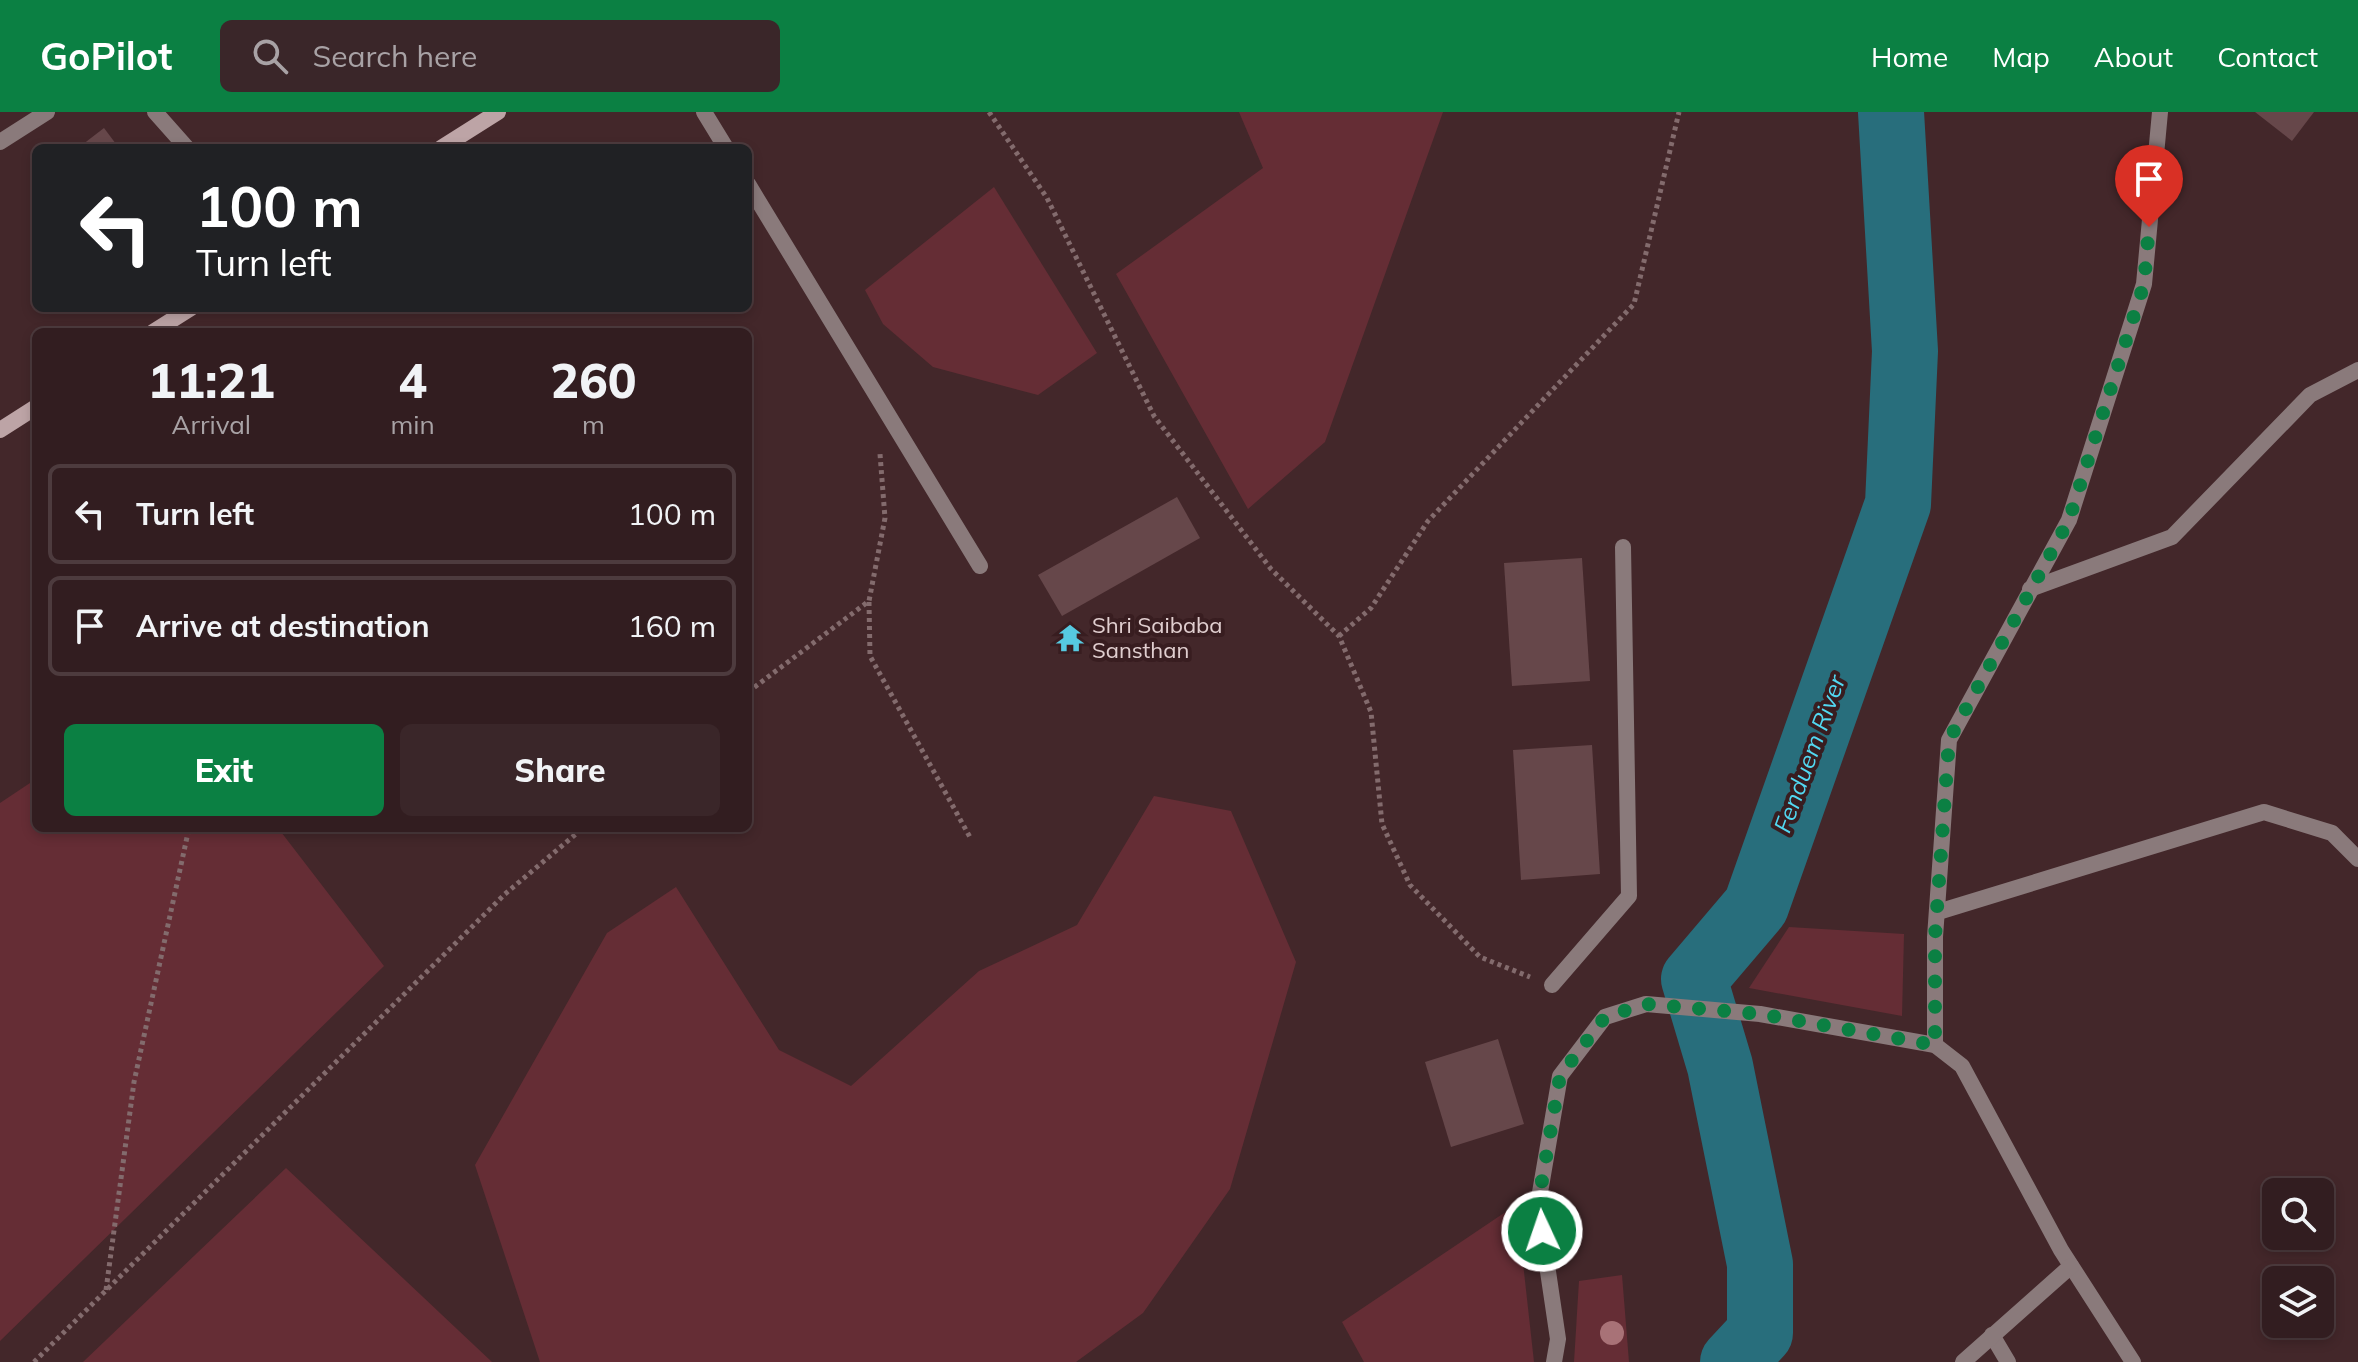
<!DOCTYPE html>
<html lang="en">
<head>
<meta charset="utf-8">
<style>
	body { margin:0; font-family:Mulish,sans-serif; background:#3a2629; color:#f1f3f6; height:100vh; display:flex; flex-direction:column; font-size:30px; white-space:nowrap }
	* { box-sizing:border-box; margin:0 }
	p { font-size:26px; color:#a8a2a5 }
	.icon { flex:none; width:44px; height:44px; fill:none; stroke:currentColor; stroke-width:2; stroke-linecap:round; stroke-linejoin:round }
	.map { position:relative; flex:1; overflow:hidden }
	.sheet { position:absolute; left:32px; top:216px; width:720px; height:504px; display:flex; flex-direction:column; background:#321d20; border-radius:12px; box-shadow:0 4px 12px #0003,0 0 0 2px #4d3b3e }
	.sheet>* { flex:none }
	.hud { position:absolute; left:32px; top:32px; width:720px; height:168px; border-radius:12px; box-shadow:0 4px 12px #0003,0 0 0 2px #4d3b3e; background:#202124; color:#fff; overflow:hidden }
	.fabs { position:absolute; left:2262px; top:1066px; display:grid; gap:16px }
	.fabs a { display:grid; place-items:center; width:72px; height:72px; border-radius:12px; background:#321d20; box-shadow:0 4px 12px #0003,0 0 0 2px #4d3b3e; font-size:40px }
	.pin { position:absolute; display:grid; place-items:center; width:68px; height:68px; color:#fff; margin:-82px -34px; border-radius:50% 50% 50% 0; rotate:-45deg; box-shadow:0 0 8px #0007 }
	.pin .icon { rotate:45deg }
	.me { position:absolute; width:88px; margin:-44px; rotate:357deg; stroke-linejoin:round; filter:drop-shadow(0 0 6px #0008) }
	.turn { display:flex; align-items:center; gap:28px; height:168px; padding:0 32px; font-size:36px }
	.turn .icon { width:104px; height:104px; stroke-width:2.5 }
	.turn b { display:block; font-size:56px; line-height:68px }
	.eta { display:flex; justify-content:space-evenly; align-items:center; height:136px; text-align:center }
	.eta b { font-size:48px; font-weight:800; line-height:56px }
	.primary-button { display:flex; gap:16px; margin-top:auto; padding:16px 32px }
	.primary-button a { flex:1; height:92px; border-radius:12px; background:#0b8043; color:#fff; font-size:32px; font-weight:800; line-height:92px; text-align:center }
	.primary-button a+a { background:#3a2629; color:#f1f3f6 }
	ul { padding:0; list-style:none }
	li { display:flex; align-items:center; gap:24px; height:100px; margin:0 16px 12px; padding:0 16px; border:4px solid #4d3b3e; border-radius:12px }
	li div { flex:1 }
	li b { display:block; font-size:30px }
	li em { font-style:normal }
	header { display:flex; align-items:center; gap:48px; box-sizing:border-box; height:112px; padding:0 40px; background:#0b8043; color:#fff }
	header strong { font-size:38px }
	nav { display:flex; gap:44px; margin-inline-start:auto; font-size:28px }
	.search { width:560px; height:72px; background:#3a2629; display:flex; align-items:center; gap:20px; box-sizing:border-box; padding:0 28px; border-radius:12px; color:#a8a2a5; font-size:30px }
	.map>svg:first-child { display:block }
	.green { fill:#652d35 }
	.water { fill:#286e7c }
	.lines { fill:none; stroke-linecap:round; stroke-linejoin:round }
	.river { stroke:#286e7c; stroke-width:66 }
	.building { fill:#66474a }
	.path { stroke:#836b6d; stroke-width:5; stroke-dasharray:4 4; stroke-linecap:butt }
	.lane { stroke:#8a7a7b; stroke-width:16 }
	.street { stroke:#8a7a7b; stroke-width:16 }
	.secondary { stroke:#bda4a6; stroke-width:16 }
	.tree { fill:#a87277 }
	.route { stroke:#0b8043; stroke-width:14; stroke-dasharray:0 25.2 }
	.labels { text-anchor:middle; stroke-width:8; stroke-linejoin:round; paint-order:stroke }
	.poi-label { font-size:22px; fill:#e0cecf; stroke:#381d20; text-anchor:start }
	.water-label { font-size:24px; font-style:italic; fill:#52d8f1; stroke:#381d20 }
</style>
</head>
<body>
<header>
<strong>GoPilot</strong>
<div class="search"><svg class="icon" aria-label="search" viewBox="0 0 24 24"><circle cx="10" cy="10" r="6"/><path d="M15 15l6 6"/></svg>Search here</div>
<nav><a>Home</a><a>Map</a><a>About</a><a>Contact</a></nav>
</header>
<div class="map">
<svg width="2358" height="1250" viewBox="0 0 2358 1250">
	<rect width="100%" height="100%" fill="#43272a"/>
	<g class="green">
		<polygon points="1239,0 1443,0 1325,330 1248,397 1116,162 1263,56"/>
		<polygon points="994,75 1097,241 1038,283 933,255 883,212 865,178"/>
		<polygon points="36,667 36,716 278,716 384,854 0,1229 0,691"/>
		<polygon points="1154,684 1231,699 1296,850 1230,1077 1143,1201 1076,1250 540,1250 475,1053 607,821 676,775 779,938 851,974 979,859 1077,813"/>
		<polygon points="1789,815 1904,822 1902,904 1749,876"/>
		<polygon points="286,1056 492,1250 83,1250"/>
		<polygon points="1507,1099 1520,1124 1534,1250 1364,1250 1342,1210"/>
		<polygon points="1622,1163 1629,1250 1574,1250 1579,1169"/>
	</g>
	<polygon class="water" points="1766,1234 1761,1250 1731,1250"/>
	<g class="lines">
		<polyline class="river" points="1733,1250 1760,1221 1760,1152 1720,954 1694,867 1756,794 1898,392 1905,239 1891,0"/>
	</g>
	<g class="building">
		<polygon points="2255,0 2314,0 2292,29"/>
		<polygon points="104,16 119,36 78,36"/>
		<polygon points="1177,385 1200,426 1062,504 1038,463"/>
		<polygon points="1582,446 1590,569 1512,574 1504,451"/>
		<polygon points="1592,633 1600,762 1521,768 1513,638"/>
		<polygon points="1498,927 1524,1012 1451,1035 1425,950"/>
	</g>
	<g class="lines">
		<g class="path">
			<polyline points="989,0 1047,86 1154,304 1271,457 1339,524 1371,600 1382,712 1410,773 1480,845 1530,865"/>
			<polyline points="869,490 870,544 971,727"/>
			<polyline points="1339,524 1371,496 1428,409 1634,192 1679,0"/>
			<polyline points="748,580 869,489 885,406 880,342"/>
			<polyline points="106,1178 134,970 189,716"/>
			<polyline points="34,1250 505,782 583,716"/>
		</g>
		<g class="lane">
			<polyline points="704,0 726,36"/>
			<polyline points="748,72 980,454"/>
			<polyline points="1552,873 1629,784 1623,435"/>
		</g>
		<g class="street">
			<polyline points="155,0 187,36"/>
			<polyline points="0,30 47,0"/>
			<polyline points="2030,477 2172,425 2310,283 2358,258"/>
			<polyline points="1938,800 2264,700 2332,721 2358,747"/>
			<polyline points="1935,933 1935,825 1949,628 2069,408 2144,172 2160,0"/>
			<polyline points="1992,1223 2008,1250"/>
			<polyline points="1554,1250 1558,1227 1538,1092 1560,964 1605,905 1646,892 1760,902 1935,933 1962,954 2061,1138 2133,1250"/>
			<polyline points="1963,1250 2071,1154"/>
		</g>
		<g class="secondary">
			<polyline points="441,36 498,0"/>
			<polyline points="153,220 191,196"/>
			<polyline points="0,318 36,295"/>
		</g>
	</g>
	<circle class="tree" cx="1612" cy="1221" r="12"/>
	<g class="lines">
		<polyline class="route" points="1542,1119 1538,1092 1560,964 1605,905 1646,892 1760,902 1935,933 1935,825 1949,628 2069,408 2144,172 2149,115"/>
	</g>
	<defs>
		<symbol id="temple-bare" viewBox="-9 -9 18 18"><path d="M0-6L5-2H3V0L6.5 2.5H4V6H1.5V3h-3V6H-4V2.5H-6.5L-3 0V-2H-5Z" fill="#56c9e0" stroke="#381d20" stroke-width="2.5" paint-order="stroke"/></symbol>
	</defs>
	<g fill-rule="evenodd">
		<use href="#temple-bare" x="1050" y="506" width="40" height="40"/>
	</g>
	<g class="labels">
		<g class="poi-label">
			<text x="1092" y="521">Shri Saibaba<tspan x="1092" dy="25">Sansthan</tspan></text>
		</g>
		<g class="water-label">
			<text transform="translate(1810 642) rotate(-70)" y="8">Fenduem River</text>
		</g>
	</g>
</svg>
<div class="fabs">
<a><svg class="icon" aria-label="search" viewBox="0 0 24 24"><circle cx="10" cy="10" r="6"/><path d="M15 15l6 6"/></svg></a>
<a><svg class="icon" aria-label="layers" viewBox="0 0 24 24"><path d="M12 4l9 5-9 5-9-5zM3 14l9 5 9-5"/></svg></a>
</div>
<div class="pin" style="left:2149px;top:115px;background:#d93025"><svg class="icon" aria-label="arrive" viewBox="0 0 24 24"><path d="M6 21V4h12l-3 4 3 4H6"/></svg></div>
<svg class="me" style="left:1542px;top:1119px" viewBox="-20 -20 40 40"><circle r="17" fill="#0b8043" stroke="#fff" stroke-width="3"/><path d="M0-11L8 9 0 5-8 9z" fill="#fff"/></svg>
<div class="hud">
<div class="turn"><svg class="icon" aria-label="left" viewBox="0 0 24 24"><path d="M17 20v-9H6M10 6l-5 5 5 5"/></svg><div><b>100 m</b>Turn left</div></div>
</div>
<section class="sheet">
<div class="eta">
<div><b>11:21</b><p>Arrival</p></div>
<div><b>4</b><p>min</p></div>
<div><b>260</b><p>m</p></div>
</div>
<ul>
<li><svg class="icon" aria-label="left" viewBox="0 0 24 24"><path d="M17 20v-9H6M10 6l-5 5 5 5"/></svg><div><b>Turn left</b></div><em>100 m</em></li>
<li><svg class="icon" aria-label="arrive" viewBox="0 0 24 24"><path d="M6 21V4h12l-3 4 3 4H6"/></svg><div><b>Arrive at destination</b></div><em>160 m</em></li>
</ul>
<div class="primary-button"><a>Exit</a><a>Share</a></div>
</section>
</div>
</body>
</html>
